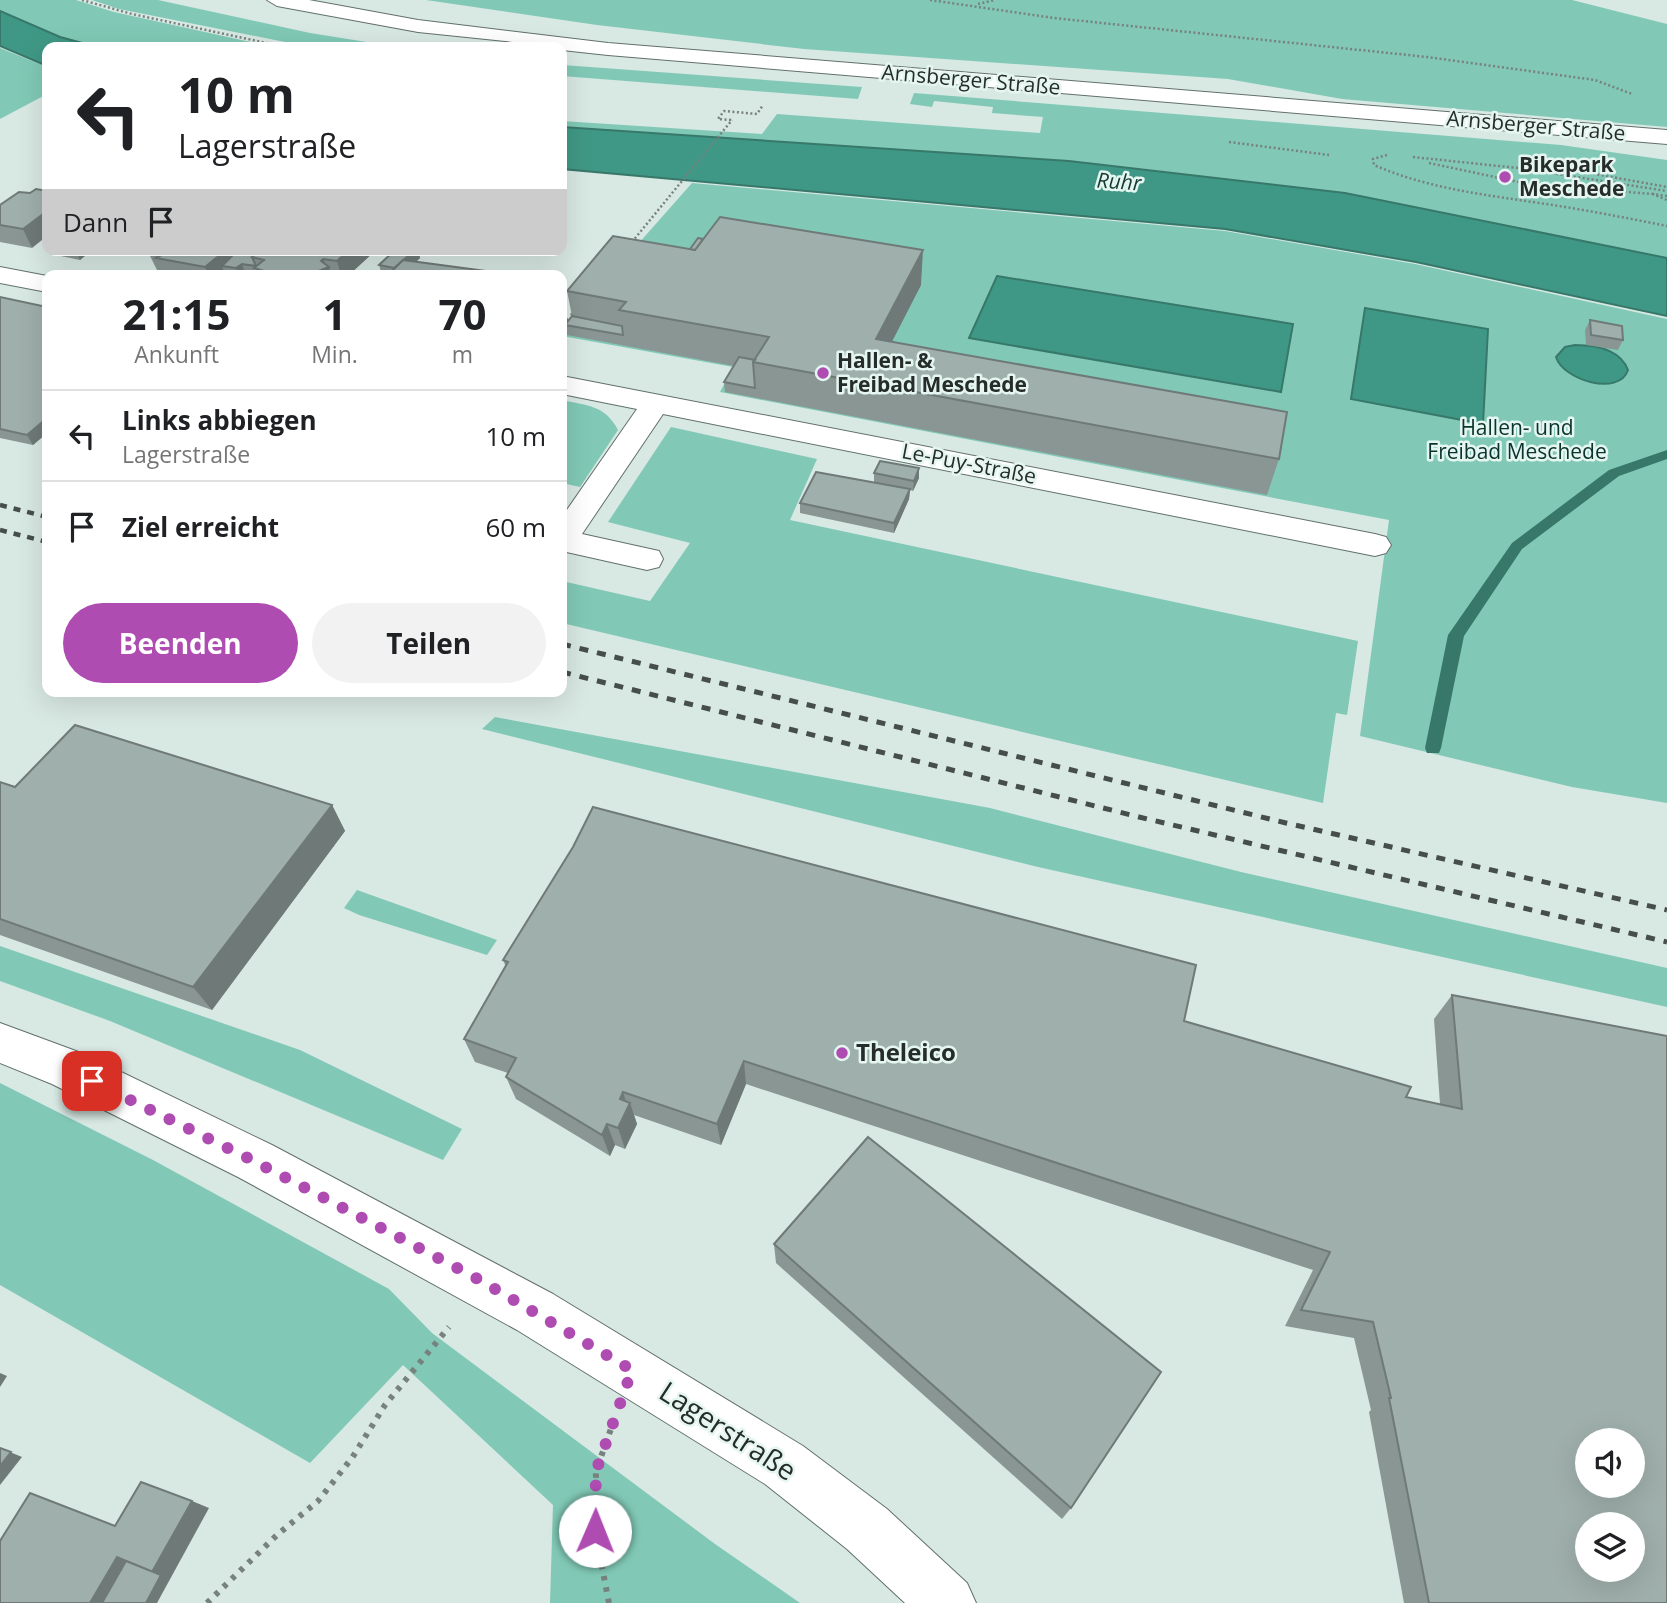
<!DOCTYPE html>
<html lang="de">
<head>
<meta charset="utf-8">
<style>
	body { margin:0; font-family:"Open Sans",sans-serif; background:#f2f2f2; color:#202124; height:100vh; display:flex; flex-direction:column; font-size:26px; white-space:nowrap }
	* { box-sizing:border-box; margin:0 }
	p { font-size:23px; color:#757577 }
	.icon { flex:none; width:38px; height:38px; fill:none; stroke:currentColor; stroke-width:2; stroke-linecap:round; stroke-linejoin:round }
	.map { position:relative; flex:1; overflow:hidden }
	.panel { position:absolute; left:42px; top:270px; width:525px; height:427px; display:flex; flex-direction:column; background:#fff; border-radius:14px; box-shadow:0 7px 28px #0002 }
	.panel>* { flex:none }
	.top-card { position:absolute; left:42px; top:42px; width:525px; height:214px; border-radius:14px; box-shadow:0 7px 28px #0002; background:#fff; color:#202124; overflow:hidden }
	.tools { position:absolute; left:1575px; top:1428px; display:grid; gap:14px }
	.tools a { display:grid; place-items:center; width:70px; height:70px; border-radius:50%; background:#fff; box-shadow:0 7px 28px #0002; font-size:35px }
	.pin { position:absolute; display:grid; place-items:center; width:60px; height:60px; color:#fff; margin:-30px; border-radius:14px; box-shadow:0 4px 10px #0006 }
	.me { position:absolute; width:77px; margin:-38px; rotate:1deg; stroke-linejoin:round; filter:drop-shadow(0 0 5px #0008) }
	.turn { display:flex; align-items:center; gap:24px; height:147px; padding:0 21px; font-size:32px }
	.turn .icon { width:91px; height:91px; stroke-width:2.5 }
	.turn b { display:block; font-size:49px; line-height:60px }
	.then { display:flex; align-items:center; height:66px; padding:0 21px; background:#0003; gap:14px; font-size:26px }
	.eta { display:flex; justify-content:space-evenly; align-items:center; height:119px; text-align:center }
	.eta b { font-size:42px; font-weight:700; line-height:49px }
	.cta { display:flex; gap:14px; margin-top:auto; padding:14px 21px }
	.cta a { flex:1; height:80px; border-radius:42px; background:#af4cb2; color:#fff; font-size:28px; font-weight:700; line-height:80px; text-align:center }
	.cta a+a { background:#f2f2f2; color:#202124 }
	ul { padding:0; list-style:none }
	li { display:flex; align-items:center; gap:21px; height:91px; padding:0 21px; border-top:2px solid #e0e0e0 }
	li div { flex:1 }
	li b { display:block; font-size:26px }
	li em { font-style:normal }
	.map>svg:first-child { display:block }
	.green { fill:#81c9b6 }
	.water { fill:#3f9885; stroke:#38786a; stroke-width:2 }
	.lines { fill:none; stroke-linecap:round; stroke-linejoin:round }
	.stream { fill:#38786a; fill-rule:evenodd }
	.minor-casing { stroke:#62706c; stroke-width:2 }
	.major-casing { stroke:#62706c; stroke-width:2 }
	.path-far2 { stroke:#77817e; stroke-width:2.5; stroke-dasharray:2 2.5; stroke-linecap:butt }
	.path-far1 { stroke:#77817e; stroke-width:3.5; stroke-dasharray:2.5 4.5; stroke-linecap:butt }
	.path { stroke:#77817e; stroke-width:6; stroke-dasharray:4.5 7; stroke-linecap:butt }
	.minor { fill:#fff; fill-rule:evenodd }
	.major { fill:#fff; fill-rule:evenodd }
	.rail-far1 { stroke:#464e4b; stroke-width:4.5; stroke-dasharray:7 7; stroke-linecap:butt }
	.rail { stroke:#464e4b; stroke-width:5; stroke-dasharray:9 9; stroke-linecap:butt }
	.wall { fill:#899693 }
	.shaded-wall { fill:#6f7a78 }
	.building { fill:#9fafab; stroke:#6f7a78; stroke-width:2; fill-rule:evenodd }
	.route { stroke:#af4cb2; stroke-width:12; stroke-dasharray:0 21.6 }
	.poi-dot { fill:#af4cb2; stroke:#e5f6f1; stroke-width:2.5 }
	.labels { text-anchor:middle; stroke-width:5; stroke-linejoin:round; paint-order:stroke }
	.far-street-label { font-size:21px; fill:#262c2a; stroke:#e5f6f1 }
	.far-poi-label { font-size:21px; font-weight:bold; fill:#262c2a; stroke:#e5f6f1; text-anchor:start }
	.far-water-label { font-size:21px; font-style:italic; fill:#143c33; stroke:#e5f6f1 }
	.far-park-label { font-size:21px; fill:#0a342c; stroke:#e5f6f1 }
	.poi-label { font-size:24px; font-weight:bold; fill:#262c2a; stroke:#e5f6f1; text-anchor:start }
	.near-street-label { font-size:28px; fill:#262c2a; stroke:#e5f6f1 }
</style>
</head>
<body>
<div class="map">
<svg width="1667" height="1603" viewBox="0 0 1667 1603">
	<rect width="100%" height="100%" fill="#d8e8e3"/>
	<g class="green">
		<polygon points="0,0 76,0 114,12 273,47 97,47 60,37 0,11"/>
		<polygon points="92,0 158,0 310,33 398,47 310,47 119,9"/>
		<polygon points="426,0 1572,0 1667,24 1667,127 1342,99 1228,79 804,49 597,25"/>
		<polygon points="0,48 47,67 47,94 0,119"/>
		<polygon points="562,65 590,67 862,87 858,99 562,76"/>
		<polygon points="914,93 1561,145 1667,160 1667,258 1345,193 1069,161 562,127 562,121 762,134 777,114 1040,133 1043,117 992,113 993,107 934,101 932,107 910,104"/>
		<polygon points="692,183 1225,231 1415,264 1667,319 1667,803 1572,787 1360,736 1389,520 720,392 733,367 562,336 616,269"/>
		<path d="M562 400C588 406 605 405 618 430L580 487 562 483Z"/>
		<polygon points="671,427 817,459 790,520 1358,641 1347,715 1336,713 1323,803 562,623 562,581 650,601 690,543 608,522"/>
		<polygon points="495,717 990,808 1241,872 1667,968 1667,1007 1038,867 482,729"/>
		<polygon points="357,890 497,940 487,955 359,915 344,908"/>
		<polygon points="0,946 300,1050 462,1129 443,1160 110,1021 0,981"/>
		<polygon points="0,1083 153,1160 389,1289 432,1333 715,1544 800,1603 550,1603 553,1505 403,1365 310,1463 0,1285"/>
	</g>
	<g class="water">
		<polygon points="0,11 60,37 97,47 47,47 47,66 0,46"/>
		<polygon points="562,127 1069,161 1345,193 1667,258 1667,316 1416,262 1225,229 562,169"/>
		<polygon points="997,276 1293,324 1281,392 969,338"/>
		<polygon points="1365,308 1488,329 1483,424 1351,399"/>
		<path d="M1575 345C1595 345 1620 349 1628 370 1619 397 1563 380 1556 357L1565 347Z"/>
	</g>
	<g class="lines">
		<polygon class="stream" points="1667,450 1667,459 1619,476 1522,549 1464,636 1441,748 1439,753 1427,753 1425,748 1448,635 1512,543 1609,470"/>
		<defs>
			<g id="minor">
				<polygon points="0,267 47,276 47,292 0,283"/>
				<polygon points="562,376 1375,534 1386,537 1391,545 1386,553 1375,556 663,414 582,534 659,551 663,559 659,567 647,570 562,551 562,517 637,409 562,394"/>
				<polygon points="0,1023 84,1054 272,1145 553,1294 803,1446 887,1509 967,1583 976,1603 905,1603 847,1549 765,1484 517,1330 238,1177 52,1084 0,1063"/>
			</g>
			<polygon id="major" points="267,0 309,0 418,20 608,43 1667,130 1667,144 608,55 562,50 562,47 418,32 277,6"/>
		</defs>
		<use href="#minor" class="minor-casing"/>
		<use href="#major" class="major-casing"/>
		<g class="path-far2">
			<polyline points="82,0 132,14 285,47"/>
			<polyline points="930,0 1054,18 1427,57 1595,80 1632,94"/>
			<polyline points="978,4 995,0"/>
			<polyline points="731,120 718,119 724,111 757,114 763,105"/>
			<polyline points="1229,142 1329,155"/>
			<path d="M1387 155 1373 159 1374 165C1429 189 1487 195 1546 204 1586 210 1627 218 1667 226"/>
			<polyline points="1413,157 1518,168 1667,191"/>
			<polyline points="1429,163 1528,184 1653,194"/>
			<polyline points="1584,172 1667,187"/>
			<polyline points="1667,196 1653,194 1667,200"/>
			<polyline points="632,242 732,120"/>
		</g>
		<polyline class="path-far1" points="562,326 575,311"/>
		<g class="path">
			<polyline points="207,1603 277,1535 318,1501 352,1458 385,1405 449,1327"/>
			<polyline points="609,1603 595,1531 596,1471 612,1426"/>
		</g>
		<use href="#minor" class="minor"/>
		<use href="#major" class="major"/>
		<g class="rail-far1">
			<polyline points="0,505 47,517"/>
			<polyline points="0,530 47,542"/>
		</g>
		<g class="rail">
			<polyline points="562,644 1286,823 1667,910"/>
			<polyline points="562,672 1139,817 1667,942"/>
		</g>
	</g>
	<g class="wall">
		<polygon points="19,192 32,248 0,242 0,205"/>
		<polygon points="49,250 92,250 80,260 51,254"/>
		<polygon points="153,250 236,250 237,252 376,250 349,275 253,275 245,273 244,275 164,275 163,274 158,272 149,254"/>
		<polygon points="395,250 418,250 420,258 416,262 486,271 486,275 382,275 379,265"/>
		<polygon points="921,285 892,341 1279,459 1267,495 725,392 724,382 734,366 567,335 565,325 572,316 567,291"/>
		<polygon points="0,297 47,307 47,433 33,445 0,438"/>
		<polygon points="1590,320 1623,340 1618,350 1586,345 1585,330"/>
		<polygon points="874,473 919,478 913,491 910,490 909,499 894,533 800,513 800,503 874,482"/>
		<polygon points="0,782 15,787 332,805 345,831 212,1010 0,935"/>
		<polygon points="503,960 1184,1021 1406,1097 1440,1104 1434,1019 1452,995 1667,1603 1404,1603 1369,1412 1371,1410 1354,1338 1285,1326 1313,1270 746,1084 721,1145 634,1115 637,1124 625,1149 615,1145 610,1156 516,1099 506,1077 508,1073 475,1062 464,1039 506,967"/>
		<polygon points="774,1244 1071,1508 1062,1519 776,1263"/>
	</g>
	<g class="shaded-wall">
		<polygon points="47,211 47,236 32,248 23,229"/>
		<polygon points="76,250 92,250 80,260"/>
		<polygon points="214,250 236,250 241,263 222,266 225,275 208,275 205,267"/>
		<polygon points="349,250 376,250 349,275 341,275 337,261"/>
		<polygon points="415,250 418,250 420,258 402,275 395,269"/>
		<polygon points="923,250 921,285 880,365 876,339"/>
		<polygon points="323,259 327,268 329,267 331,275 308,275"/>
		<polygon points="242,264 245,273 244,275 238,275 236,268"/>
		<polygon points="47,418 47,433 33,445 27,435"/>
		<polygon points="919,468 919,478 913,491 914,481"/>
		<polygon points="910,489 909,499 894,533 894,523"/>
		<polygon points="332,805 345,831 212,1010 193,987"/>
		<polygon points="744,1061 746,1084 721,1145 717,1124"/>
		<polygon points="623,1092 628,1108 630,1103 637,1124 625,1149 618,1128 620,1099"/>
		<polygon points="607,1124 615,1145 610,1156 602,1135"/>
		<polygon points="0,1373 7,1376 0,1387"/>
		<polygon points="0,1448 22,1457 0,1485"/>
		<polygon points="192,1501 209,1508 157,1603 90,1603 117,1557"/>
	</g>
	<g class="building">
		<polygon points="36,189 47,191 47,211 23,229 0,225 0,205 19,192 30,193"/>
		<polygon points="720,217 923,250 876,339 1287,412 1279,459 753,362 769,337 619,310 626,302 567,291 613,236 695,250"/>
		<polygon points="698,238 703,239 695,250 690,249"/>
		<polygon points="153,250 226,250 205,267 156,258 160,256 149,254"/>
		<polygon points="238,250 260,250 252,257 256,266 242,264 236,268 222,266"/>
		<polygon points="260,250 349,250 337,261 323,259 321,261 329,267 308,275 277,275 254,268 264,260 252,257"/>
		<polygon points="395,250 415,250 394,268 379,265"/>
		<polygon points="403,260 486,271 483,275 388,275"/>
		<polygon points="0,297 47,307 47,418 27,435 0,429"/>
		<polygon points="572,316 622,326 623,335 565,325"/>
		<polygon points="1590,320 1622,326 1623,340 1591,335"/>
		<polygon points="739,357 755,360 753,362 755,388 724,382"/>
		<polygon points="880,461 919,468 914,481 874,473"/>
		<polygon points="816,472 910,489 894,523 800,503"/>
		<polygon points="75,725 332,805 193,987 0,919 0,782 15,787"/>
		<path d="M593 807 1196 965 1184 1021 1411 1087 1406 1097 1462 1109 1452 995 1667 1036V1603H1429L1389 1398H1391L1373 1322 1301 1310 1330 1252 744 1061 717 1124 623 1092 620 1099 630 1103 618 1128 607 1124 602 1135 506 1077 516 1058 464 1039 508 962 503 960 573 847ZM1587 1440H1633V1486H1587ZM1587 1524H1633V1570H1587Z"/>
		<polygon points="868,1137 1161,1372 1071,1508 774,1244"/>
		<polygon points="0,1448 11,1452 0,1466"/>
		<polygon points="141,1482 192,1501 152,1572 117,1557 90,1603 0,1603 0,1541 30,1493 115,1526"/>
		<polygon points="126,1561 161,1575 146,1603 102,1603"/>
	</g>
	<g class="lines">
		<polyline class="route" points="92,1081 254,1161 478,1279 632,1370 596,1471 595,1531"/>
	</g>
	<g class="poi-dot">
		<circle cx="1505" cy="177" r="7"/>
		<circle cx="823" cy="373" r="7"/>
		<circle cx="842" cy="1053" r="7"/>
	</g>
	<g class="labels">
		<g class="far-street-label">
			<text transform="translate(971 80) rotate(5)" y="7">Arnsberger Straße</text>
			<text transform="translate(1536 126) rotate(5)" y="7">Arnsberger Straße</text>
			<text transform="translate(969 464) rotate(11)" y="7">Le-Puy-Straße</text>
		</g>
		<g class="far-poi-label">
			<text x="1519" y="172">Bikepark<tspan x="1519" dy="24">Meschede</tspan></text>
			<text x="837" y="368">Hallen- &amp;<tspan x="837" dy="24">Freibad Meschede</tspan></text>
		</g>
		<g class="far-water-label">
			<text transform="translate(1119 182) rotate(4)" y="7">Ruhr</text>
		</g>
		<g class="far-park-label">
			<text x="1517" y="435">Hallen- und<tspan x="1517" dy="24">Freibad Meschede</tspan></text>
		</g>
		<g class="poi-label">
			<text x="856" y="1061">Theleico</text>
		</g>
		<g class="near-street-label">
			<text transform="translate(728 1431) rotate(33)" y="10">Lagerstraße</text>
		</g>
	</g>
</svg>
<div class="tools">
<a><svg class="icon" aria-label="sound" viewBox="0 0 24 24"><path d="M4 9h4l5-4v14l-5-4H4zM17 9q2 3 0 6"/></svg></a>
<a><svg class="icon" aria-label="layers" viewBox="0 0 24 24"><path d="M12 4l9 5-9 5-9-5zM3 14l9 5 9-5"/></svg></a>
</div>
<div class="pin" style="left:92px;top:1081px;background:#d93025"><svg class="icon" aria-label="arrive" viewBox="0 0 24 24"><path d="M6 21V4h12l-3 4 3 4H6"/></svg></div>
<svg class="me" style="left:595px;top:1531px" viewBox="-20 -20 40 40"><circle r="19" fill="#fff"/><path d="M0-13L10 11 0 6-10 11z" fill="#af4cb2"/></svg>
<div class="top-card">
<div class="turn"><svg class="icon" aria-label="left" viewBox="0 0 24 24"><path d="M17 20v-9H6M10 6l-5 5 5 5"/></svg><div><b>10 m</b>Lagerstraße</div></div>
<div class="then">Dann<svg class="icon" aria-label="arrive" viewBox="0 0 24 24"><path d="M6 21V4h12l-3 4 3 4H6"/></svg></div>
</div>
<section class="panel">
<div class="eta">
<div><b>21:15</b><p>Ankunft</p></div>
<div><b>1</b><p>Min.</p></div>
<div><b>70</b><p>m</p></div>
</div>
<ul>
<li><svg class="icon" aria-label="left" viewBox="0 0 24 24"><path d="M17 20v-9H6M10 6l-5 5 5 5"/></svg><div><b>Links abbiegen</b><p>Lagerstraße</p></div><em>10 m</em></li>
<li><svg class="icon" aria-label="arrive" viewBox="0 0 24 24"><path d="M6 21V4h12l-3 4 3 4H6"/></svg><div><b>Ziel erreicht</b></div><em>60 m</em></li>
</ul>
<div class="cta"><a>Beenden</a><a>Teilen</a></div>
</section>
</div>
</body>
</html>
